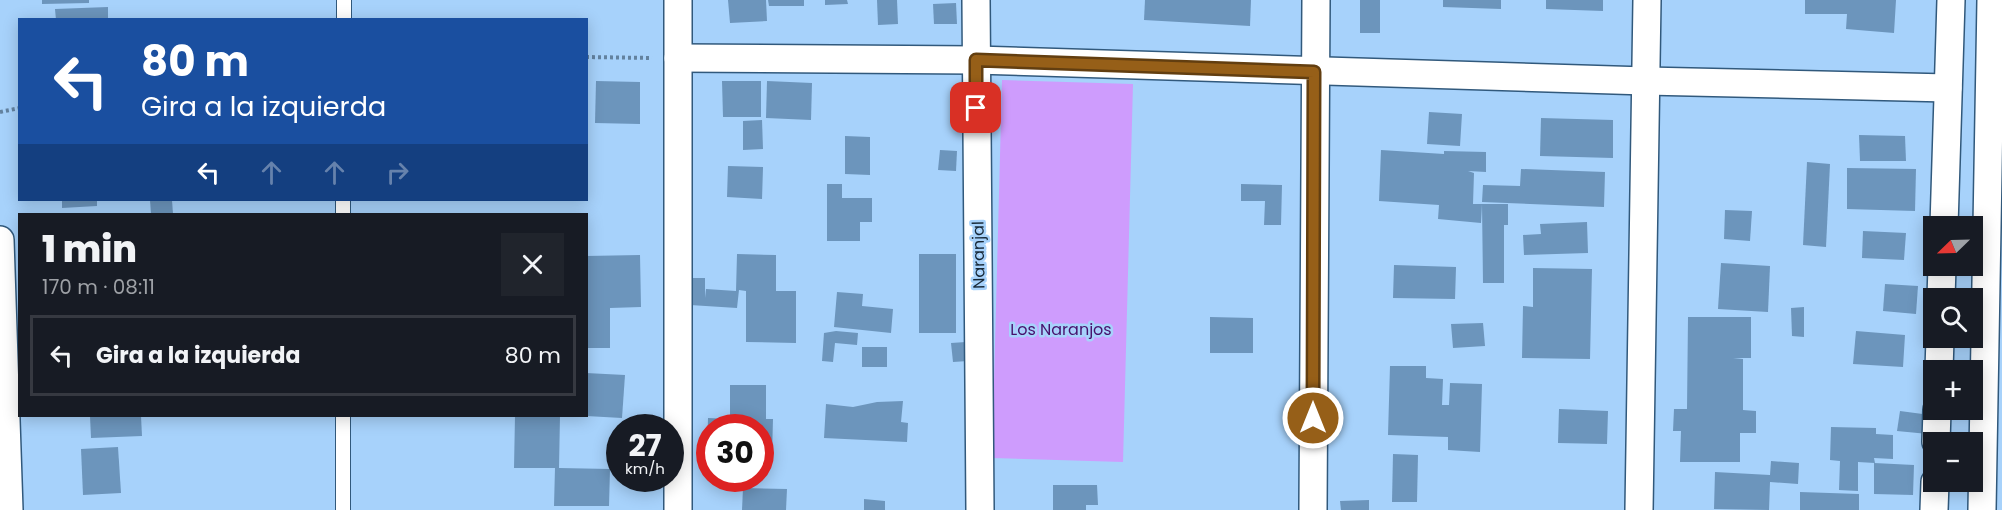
<!DOCTYPE html>
<html lang="es">
<head>
<meta charset="utf-8">
<style>
	body { margin:0; font-family:Poppins,sans-serif; background:#20242c; color:#f1f3f6; height:100vh; display:flex; flex-direction:column; font-size:22px; white-space:nowrap }
	* { box-sizing:border-box; margin:0 }
	p { font-size:20px; color:#9ea1a6 }
	.icon { flex:none; width:33px; height:33px; fill:none; stroke:currentColor; stroke-width:2; stroke-linecap:round; stroke-linejoin:round }
	.map { position:relative; flex:1; overflow:hidden }
	.panel { position:absolute; left:18px; top:213px; width:570px; height:204px; display:flex; flex-direction:column; background:#171b24; border-radius:0px; box-shadow:0 3px 15px #0003 }
	.panel>* { flex:none }
	.top-card { position:absolute; left:18px; top:18px; width:570px; height:183px; border-radius:0px; box-shadow:0 3px 15px #0003; background:#1a4fa0; color:#fff; overflow:hidden }
	.needle { width:39px; rotate:247deg }
	.buttons { position:absolute; left:1923px; top:216px; display:grid; gap:12px }
	.buttons a { display:grid; place-items:center; width:60px; height:60px; border-radius:0px; background:#171b24; box-shadow:0 3px 15px #0003; font-size:30px }
	.speed { position:absolute; left:606px; top:414px; display:flex; gap:12px; font-size:30px; font-weight:700; text-align:center }
	.speed>* { display:grid; place-content:center; width:78px; height:78px; border-radius:50%; background:#171b24; box-shadow:0 3px 15px #0003; line-height:1 }
	.speed small { font-size:15px; font-weight:400 }
	.speed .limit { border:9px solid #d22; background:#fff; color:#111 }
	.pin { position:absolute; display:grid; place-items:center; width:51px; height:51px; color:#fff; margin:-26px; border-radius:12px; box-shadow:0 3px 9px #0006 }
	.me { position:absolute; width:66px; margin:-33px; rotate:0deg; stroke-linejoin:round; filter:drop-shadow(0 0 4px #0008) }
	.turn { display:flex; align-items:center; gap:21px; height:126px; padding:0 24px; font-size:27px }
	.turn .icon { width:78px; height:78px; stroke-width:2.5 }
	.turn b { display:block; font-size:42px; line-height:51px }
	.lanes { display:flex; align-items:center; height:57px; padding:0 24px; background:#0003; justify-content:center; gap:30px; direction:ltr }
	.lanes .off { opacity:.35 }
	.round { display:grid; place-items:center; flex:none; width:63px; height:63px; border-radius:0px; background:#20242c }
	.head { display:flex; align-items:center; justify-content:space-between; height:102px; padding:0 24px }
	h1 { font-size:36px; font-weight:800; line-height:45px }
	ul { padding:0; list-style:none }
	li { display:flex; align-items:center; gap:18px; height:81px; margin:0 12px 9px; padding:0 12px; border:3px solid #363941; border-radius:0px }
	li div { flex:1 }
	li b { display:block; font-size:22px }
	li em { font-style:normal }
	.map>svg:first-child { display:block }
	.green { fill:#ce9cfd }
	.building { fill:#6c95bc }
	.lines { fill:none; stroke-linecap:round; stroke-linejoin:round }
	.lane-casing { stroke:#31597c; stroke-width:16 }
	.street-casing { stroke:#31597c; stroke-width:30 }
	.path { stroke:#63829f; stroke-width:4; stroke-dasharray:3 3; stroke-linecap:butt }
	.lane { stroke:#fff; stroke-width:14 }
	.street { stroke:#fff; stroke-width:27 }
	.route-casing { stroke:#623e10; stroke-width:15 }
	.route { stroke:#965f18; stroke-width:10 }
	.labels { text-anchor:middle; stroke-width:5; stroke-linejoin:round; paint-order:stroke }
	.street-label { font-size:16px; fill:#172837; stroke:#a7d2fb }
	.park-label { font-size:16px; fill:#48106c; stroke:#a7d2fb }
</style>
</head>
<body>
<div class="map">
<svg width="2002" height="510" viewBox="0 0 2002 510">
	<rect width="100%" height="100%" fill="#a7d2fb"/>
	<polygon class="green" points="1002,80 1133,84 1123,462 992,458"/>
	<g class="building">
		<polygon points="42,0 89,0 89,3 42,4"/>
		<polygon points="728,0 766,0 767,21 730,23"/>
		<polygon points="768,0 804,0 804,6 769,6"/>
		<polygon points="825,0 847,0 848,4 825,5"/>
		<polygon points="877,0 897,0 898,24 878,25"/>
		<polygon points="1145,0 1251,0 1250,26 1144,20"/>
		<rect x="1360" y="0" width="20" height="33"/>
		<polygon points="1443,0 1501,0 1501,9 1443,7"/>
		<polygon points="1546,0 1603,0 1603,11 1546,9"/>
		<polygon points="1805,0 1896,0 1894,33 1846,29 1847,14 1805,14"/>
		<polygon points="956,3 957,24 934,24 933,4"/>
		<polygon points="108,7 108,19 56,20 55,9"/>
		<polygon points="596,81 640,82 640,124 595,123"/>
		<polygon points="722,81 761,81 761,117 723,117"/>
		<polygon points="767,81 812,83 811,120 766,118"/>
		<polygon points="1429,112 1462,114 1460,146 1427,144"/>
		<polygon points="1541,118 1613,120 1613,158 1540,156"/>
		<polygon points="762,120 763,149 743,150 743,121"/>
		<polygon points="1859,135 1905,136 1906,161 1860,161"/>
		<polygon points="845,136 870,137 870,175 845,174"/>
		<polygon points="940,150 957,151 956,171 938,170"/>
		<polygon points="1381,150 1444,154 1444,151 1486,152 1486,172 1468,171 1474,173 1473,204 1482,204 1481,223 1438,219 1439,205 1379,201"/>
		<polygon points="1807,162 1830,164 1826,247 1803,245"/>
		<polygon points="728,166 763,167 762,199 727,197"/>
		<polygon points="1847,168 1916,169 1915,211 1847,209"/>
		<polygon points="1521,169 1605,172 1604,207 1482,202 1483,185 1520,186"/>
		<polygon points="827,184 842,184 842,198 872,198 872,222 860,222 860,241 827,241"/>
		<polygon points="1241,184 1282,185 1281,225 1264,225 1265,201 1241,201"/>
		<polygon points="62,200 97,200 97,206 62,208"/>
		<polygon points="150,200 172,200 173,214 151,214"/>
		<polygon points="1482,204 1508,204 1508,225 1504,225 1504,283 1483,283"/>
		<polygon points="1725,210 1752,211 1750,241 1724,239"/>
		<polygon points="1587,222 1588,253 1524,255 1523,235 1541,234 1540,224"/>
		<polygon points="1863,231 1906,233 1904,260 1862,258"/>
		<polygon points="737,254 776,255 776,291 796,291 796,343 746,342 746,291 739,290 737,308 690,305 691,278 705,278 705,298 706,289 736,291"/>
		<rect x="919" y="254" width="37" height="79"/>
		<polygon points="640,255 641,307 610,308 610,348 586,348 586,256"/>
		<polygon points="1721,263 1770,266 1768,312 1718,309"/>
		<polygon points="1394,265 1456,267 1455,299 1393,298"/>
		<polygon points="1533,268 1592,269 1590,359 1522,358 1523,306 1533,307"/>
		<polygon points="1885,284 1918,286 1916,314 1883,311"/>
		<polygon points="837,292 863,294 862,306 893,309 891,333 834,327"/>
		<polygon points="1804,307 1804,337 1792,336 1791,308"/>
		<polygon points="1210,317 1253,318 1253,353 1210,353"/>
		<polygon points="1688,317 1751,317 1751,358 1733,358 1743,359 1743,410 1756,411 1756,433 1740,433 1740,462 1680,462 1681,431 1673,431 1674,409 1687,409"/>
		<polygon points="1483,323 1485,346 1453,348 1451,324"/>
		<polygon points="836,331 858,333 857,345 835,343 833,362 822,361 824,333"/>
		<polygon points="1856,331 1905,335 1903,367 1853,364"/>
		<polygon points="966,342 968,361 953,362 951,343"/>
		<rect x="862" y="347" width="25" height="20"/>
		<polygon points="1390,366 1426,366 1426,378 1443,379 1442,405 1449,405 1450,383 1482,384 1480,452 1448,450 1448,437 1388,435"/>
		<polygon points="586,373 625,375 622,418 586,416"/>
		<polygon points="730,385 766,385 766,419 773,419 772,455 760,455 760,428 710,428 710,454 707,454 708,418 730,419"/>
		<polygon points="903,401 901,422 908,423 907,442 824,438 826,404 853,407 877,402"/>
		<polygon points="1559,409 1608,411 1607,444 1558,443"/>
		<polygon points="1900,411 1930,415 1928,434 1897,431"/>
		<polygon points="90,416 141,416 142,436 91,438"/>
		<polygon points="515,416 560,416 559,468 610,469 609,506 554,506 555,468 514,468"/>
		<polygon points="1831,427 1876,428 1876,434 1893,435 1893,459 1874,458 1875,463 1858,462 1858,491 1839,490 1840,461 1830,460"/>
		<polygon points="118,447 121,493 83,495 81,449"/>
		<polygon points="1393,454 1418,455 1417,502 1392,502"/>
		<polygon points="1771,461 1799,463 1798,484 1770,482 1769,510 1714,509 1715,472 1770,475"/>
		<polygon points="1874,463 1914,465 1913,495 1874,494"/>
		<polygon points="1053,485 1097,485 1098,505 1086,505 1086,510 1053,510"/>
		<polygon points="743,488 787,489 786,510 742,510"/>
		<polygon points="1800,492 1859,494 1859,510 1800,510"/>
		<polygon points="864,499 885,501 885,510 864,510"/>
		<polygon points="1369,500 1369,510 1341,510 1340,501"/>
	</g>
	<g class="lines">
		<defs>
			<g id="lane">
				<polyline points="344,20 344,0"/>
				<polyline points="343,214 343,200"/>
				<polyline points="343,510 343,416"/>
			</g>
			<g id="street">
				<polyline points="678,0 678,510"/>
				<polyline points="976,0 980,510"/>
				<polyline points="678,58 976,60 1646,81 1948,88"/>
				<polyline points="1944,226 1951,0"/>
				<polyline points="0,240 9,510"/>
				<polyline points="1941,298 1942,266"/>
				<polyline points="1939,370 1940,338"/>
				<polyline points="1936,442 1937,410"/>
				<polyline points="1313,510 1316,0"/>
				<polyline points="1639,510 1647,0"/>
				<polyline points="1934,510 1935,482"/>
				<polyline points="1982,510 1991,0"/>
			</g>
		</defs>
		<use href="#lane" class="lane-casing"/>
		<use href="#street" class="street-casing"/>
		<g class="path">
			<polyline points="586,57 652,58"/>
			<polyline points="0,112 20,108"/>
		</g>
		<use href="#lane" class="lane"/>
		<use href="#street" class="street"/>
	</g>
	<g class="lines">
		<defs>
			<polyline id="route" points="976,108 976,60 1314,72 1313,418"/>
		</defs>
		<use href="#route" class="route-casing"/>
		<use href="#route" class="route"/>
	</g>
	<g class="labels">
		<g class="street-label">
			<text transform="translate(978 255) rotate(-91)" y="6">Naranjal</text>
		</g>
		<g class="park-label">
			<text x="1061" y="335">Los Naranjos</text>
		</g>
	</g>
</svg>
<div class="buttons">
<a><svg class="needle" viewBox="-14 -14 28 28"><path d="M0-13l5 13h-10z" fill="#e53935"/><path d="M0 13l5-13h-10z" fill="#9ea1a6"/></svg></a>
<a><svg class="icon" aria-label="search" viewBox="0 0 24 24"><circle cx="10" cy="10" r="6"/><path d="M15 15l6 6"/></svg></a>
<a>+</a>
<a>−</a>
</div>
<div class="speed"><div>27<small>km/h</small></div><div class="limit">30</div></div>
<div class="pin" style="left:976px;top:108px;background:#d93025"><svg class="icon" aria-label="arrive" viewBox="0 0 24 24"><path d="M6 21V4h12l-3 4 3 4H6"/></svg></div>
<svg class="me" style="left:1313px;top:418px" viewBox="-20 -20 40 40"><circle r="17" fill="#965f18" stroke="#fff" stroke-width="3"/><path d="M0-11L8 9 0 5-8 9z" fill="#fff"/></svg>
<div class="top-card">
<div class="turn"><svg class="icon" aria-label="left" viewBox="0 0 24 24"><path d="M17 20v-9H6M10 6l-5 5 5 5"/></svg><div><b>80 m</b>Gira a la izquierda</div></div>
<div class="lanes"><svg class="icon" aria-label="left" viewBox="0 0 24 24"><path d="M17 20v-9H6M10 6l-5 5 5 5"/></svg><svg class="icon off" aria-label="ahead" viewBox="0 0 24 24"><path d="M12 20V5M6 11l6-6 6 6"/></svg><svg class="icon off" aria-label="ahead" viewBox="0 0 24 24"><path d="M12 20V5M6 11l6-6 6 6"/></svg><svg class="icon off" aria-label="right" viewBox="0 0 24 24"><path d="M7 20v-9h11M14 6l5 5-5 5"/></svg></div>
</div>
<section class="panel">
<div class="head"><div><h1>1 min</h1><p>170 m · 08:11</p></div><a class="round"><svg class="icon" aria-label="close" viewBox="0 0 24 24"><path d="M6 6l12 12M18 6L6 18"/></svg></a></div>
<ul>
<li><svg class="icon" aria-label="left" viewBox="0 0 24 24"><path d="M17 20v-9H6M10 6l-5 5 5 5"/></svg><div><b>Gira a la izquierda</b></div><em>80 m</em></li>
</ul>
</section>
</div>
</body>
</html>
